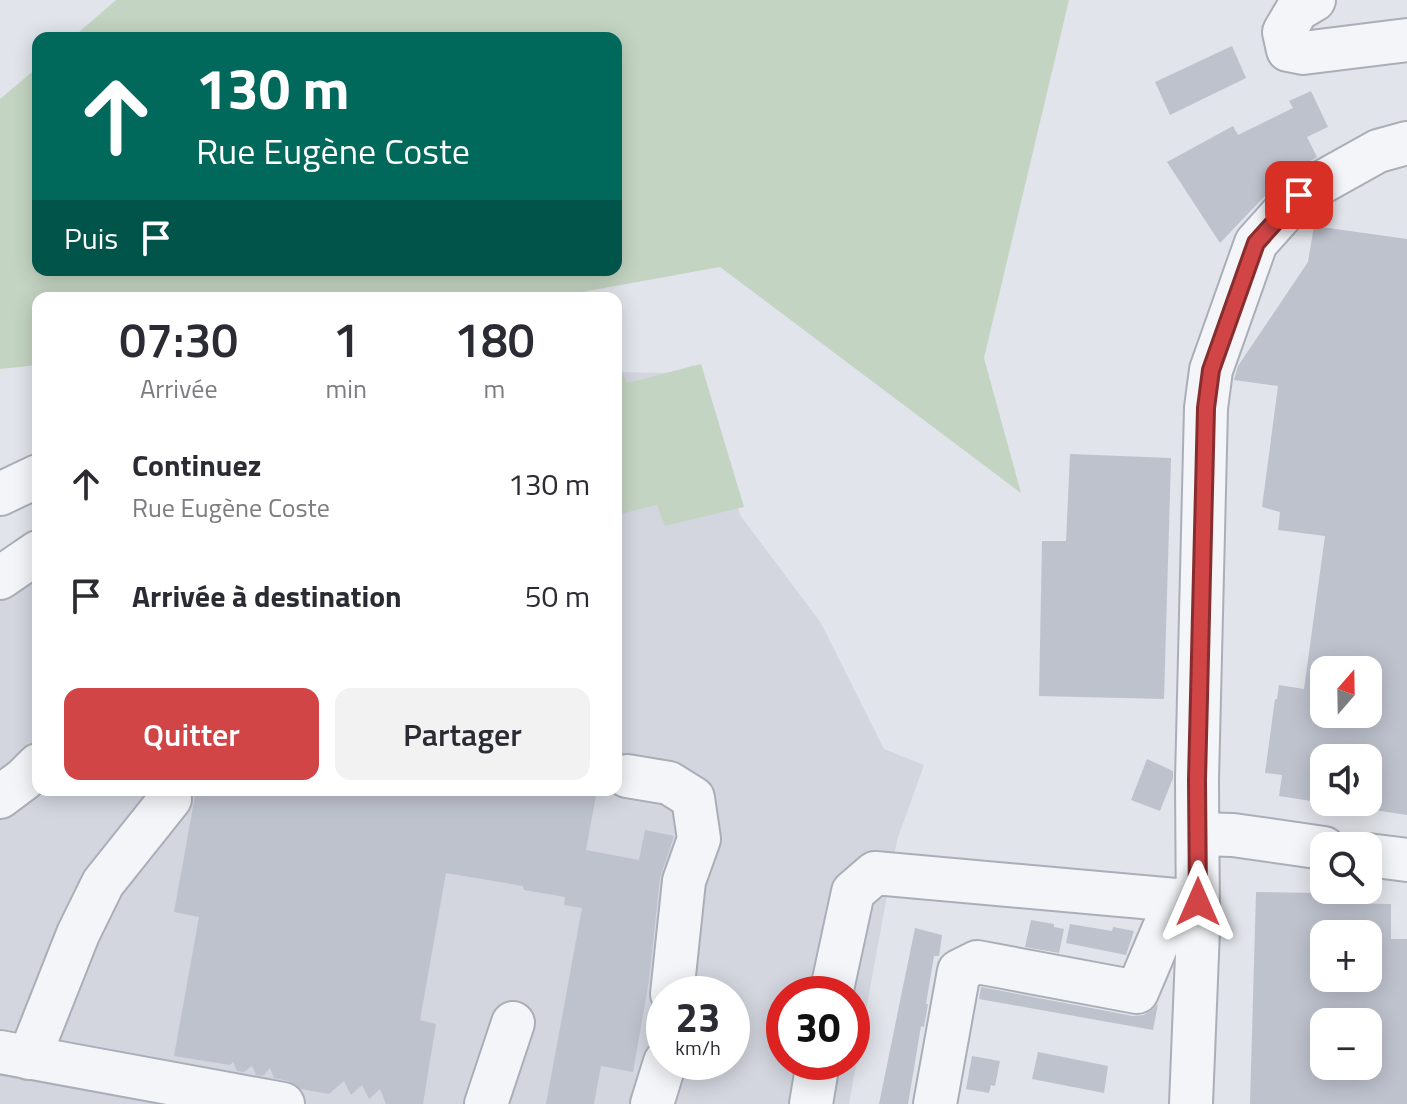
<!DOCTYPE html>
<html lang="fr">
<head>
<meta charset="utf-8">
<style>
	body { margin:0; font-family:"Titillium Web",sans-serif; background:#f2f2f3; color:#2b2b33; height:100vh; display:flex; flex-direction:column; font-size:30px; white-space:nowrap }
	* { box-sizing:border-box; margin:0 }
	p { font-size:26px; color:#7c7c81 }
	.icon { flex:none; width:44px; height:44px; fill:none; stroke:currentColor; stroke-width:2; stroke-linecap:round; stroke-linejoin:round }
	.map { position:relative; flex:1; overflow:hidden }
	.drawer { position:absolute; left:32px; top:292px; width:590px; height:504px; display:flex; flex-direction:column; background:#fff; border-radius:16px; box-shadow:0 4px 20px #0003 }
	.drawer>* { flex:none }
	.hud { position:absolute; left:32px; top:32px; width:590px; height:244px; border-radius:16px; box-shadow:0 4px 20px #0003; background:#00695c; color:#fff; overflow:hidden }
	.needle { width:52px; rotate:20deg }
	.tools { position:absolute; left:1310px; top:656px; display:grid; gap:16px }
	.tools a { display:grid; place-items:center; width:72px; height:72px; border-radius:16px; background:#fff; box-shadow:0 4px 20px #0003; font-size:40px }
	.speed { position:absolute; left:646px; top:976px; display:flex; gap:16px; font-size:40px; font-weight:700; text-align:center }
	.speed>* { display:grid; place-content:center; width:104px; height:104px; border-radius:50%; background:#fff; box-shadow:0 4px 20px #0003; line-height:1 }
	.speed small { font-size:20px; font-weight:400 }
	.speed .limit { border:12px solid #d22; background:#fff; color:#111 }
	.pin { position:absolute; display:grid; place-items:center; width:68px; height:68px; color:#fff; margin:-34px; border-radius:16px; box-shadow:0 4px 12px #0006 }
	.me { position:absolute; width:88px; margin:-44px; rotate:0deg; stroke-linejoin:round; filter:drop-shadow(0 0 6px #0008) }
	.turn { display:flex; align-items:center; gap:28px; height:168px; padding:0 32px; font-size:36px }
	.turn .icon { width:104px; height:104px; stroke-width:2.5 }
	.turn b { display:block; font-size:56px; line-height:68px }
	.then { display:flex; align-items:center; height:76px; padding:0 32px; background:#0003; gap:16px; font-size:30px }
	.eta { display:flex; justify-content:space-evenly; align-items:center; height:136px; text-align:center }
	.eta b { font-size:48px; font-weight:600; line-height:56px }
	.action { display:flex; gap:16px; margin-top:auto; padding:16px 32px }
	.action a { flex:1; height:92px; border-radius:16px; background:#d14547; color:#fff; font-size:32px; font-weight:600; line-height:92px; text-align:center }
	.action a+a { background:#f2f2f3; color:#2b2b33 }
	ul { padding:0; list-style:none }
	li { display:flex; align-items:center; gap:24px; height:112px; padding:0 32px }
	li div { flex:1 }
	li b { display:block; font-size:30px }
	li em { font-style:normal }
	.map>svg:first-child { display:block }
	.built { fill:#d3d6df; fill-rule:evenodd }
	.green { fill:#c4d4c2 }
	.building { fill:#bec2cd; fill-rule:evenodd }
	.lines { fill:none; stroke-linecap:round; stroke-linejoin:round }
	.minor-casing { stroke:#aaaeb8; stroke-width:46 }
	.minor { stroke:#f4f5f8; stroke-width:42 }
	.route-casing { stroke:#882d2e; stroke-width:20 }
	.route { stroke:#d14547; stroke-width:14 }
</style>
</head>
<body>
<div class="map">
<svg width="1407" height="1104" viewBox="0 0 1407 1104">
	<rect width="100%" height="100%" fill="#e1e4ea"/>
	<path class="built" d="M694 365 740 515 821 623 884 749 924 765 897 840 849 1104H0V592L38 569V790H616V372L673 373ZM664 994H732V1062H664ZM784 994H852V1062H784Z"/>
	<g class="green">
		<polygon points="116,0 1069,0 984,358 1021,493 720,267 549,298 38,298 38,365 0,369 0,99 38,67 38,270 616,270 616,38 72,38"/>
		<polygon points="616,362 618,362 627,383 701,364 744,507 665,526 657,505 616,515"/>
	</g>
	<g class="building">
		<polygon points="1232,46 1246,78 1170,115 1155,82"/>
		<polygon points="1311,91 1328,127 1307,137 1317,157 1281,179 1220,243 1167,162 1233,126 1238,135 1293,108 1289,101"/>
		<path d="M1314 226 1407 239V815L1368 809V758H1324V803L1279 796 1282 775 1265 773 1275 699H1277L1279 685 1304 689 1325 536 1278 530 1280 512 1262 507 1278 386 1234 380 1238 366 1308 262ZM1324 670H1368V714H1324Z"/>
		<polygon points="1070,454 1171,458 1164,699 1039,696 1042,541 1066,541"/>
		<polygon points="1147,759 1173,771 1173,778 1160,811 1131,800"/>
		<polygon points="196,790 597,790 586,850 639,860 645,830 674,836 660,878 649,981 633,1072 601,1066 594,1104 546,1104 582,908 564,905 565,897 524,890 523,886 446,873 420,1020 436,1024 423,1104 386,1104 380,1089 369,1099 362,1085 351,1095 344,1081 329,1094 301,1089 288,1081 274,1078 270,1068 263,1076 256,1075 252,1066 244,1072 237,1071 233,1062 230,1065 174,1056 199,917 174,912"/>
		<path d="M1256 892 1325 893 1326 903 1391 904V939H1407V1104H1250ZM1324 934H1368V978H1324ZM1324 1022H1368V1066H1324Z"/>
		<polygon points="1031,920 1054,924 1054,927 1064,929 1059,953 1025,947"/>
		<polygon points="1070,924 1112,931 1113,927 1134,931 1126,955 1066,943"/>
		<polygon points="915,928 942,935 939,956 934,956 926,1004 928,1004 924,1027 921,1026 908,1104 879,1104"/>
		<polygon points="981,987 1133,1016 1144,1015 1152,1010 1158,1004 1153,1030 979,999"/>
		<polygon points="1038,1052 1108,1066 1104,1093 1032,1079"/>
		<polygon points="972,1056 1000,1061 995,1086 991,1085 989,1093 966,1089"/>
	</g>
	<g class="lines">
		<defs>
			<g id="minor">
				<polyline points="1314,0 1297,10 1284,32 1288,50 1303,53 1407,40"/>
				<polyline points="0,494 38,476"/>
				<polyline points="0,578 38,552"/>
				<polyline points="627,776 669,783 693,798 699,839 684,881 672,994"/>
				<polyline points="0,797 24,779 38,765"/>
				<polyline points="1198,834 1233,835 1324,848"/>
				<polyline points="1368,855 1407,860"/>
				<polyline points="831,994 853,892 875,873 1198,902"/>
				<polyline points="0,1052 283,1104"/>
				<polyline points="29,1058 78,934 103,883 170,799"/>
				<polyline points="486,1104 513,1023"/>
				<polyline points="652,1104 665,1062"/>
				<polyline points="811,1104 818,1062"/>
				<polyline points="935,1104 959,971 977,962 1137,992 1164,928 1198,930"/>
				<polyline points="1191,1104 1198,930 1197,780 1206,408 1211,370 1256,243 1299,195 1378,151 1407,143"/>
			</g>
		</defs>
		<use href="#minor" class="minor-casing"/>
		<use href="#minor" class="minor"/>
	</g>
	<g class="lines">
		<defs>
			<polyline id="route" points="1198,902 1197,780 1206,408 1211,370 1256,243 1299,195"/>
		</defs>
		<use href="#route" class="route-casing"/>
		<use href="#route" class="route"/>
	</g>
</svg>
<div class="tools">
<a><svg class="needle" viewBox="-14 -14 28 28"><path d="M0-13l5 13h-10z" fill="#e53935"/><path d="M0 13l5-13h-10z" fill="#7c7c81"/></svg></a>
<a><svg class="icon" aria-label="sound" viewBox="0 0 24 24"><path d="M4 9h4l5-4v14l-5-4H4zM17 9q2 3 0 6"/></svg></a>
<a><svg class="icon" aria-label="search" viewBox="0 0 24 24"><circle cx="10" cy="10" r="6"/><path d="M15 15l6 6"/></svg></a>
<a>+</a>
<a>−</a>
</div>
<div class="speed"><div>23<small>km/h</small></div><div class="limit">30</div></div>
<div class="pin" style="left:1299px;top:195px;background:#d93025"><svg class="icon" aria-label="arrive" viewBox="0 0 24 24"><path d="M6 21V4h12l-3 4 3 4H6"/></svg></div>
<svg class="me" style="left:1198px;top:902px" viewBox="-20 -20 40 40"><path d="M0-17L14 15 0 8-14 15z" fill="#d14547" stroke="#fff" stroke-width="4"/></svg>
<div class="hud">
<div class="turn"><svg class="icon" aria-label="ahead" viewBox="0 0 24 24"><path d="M12 20V5M6 11l6-6 6 6"/></svg><div><b>130 m</b>Rue Eugène Coste</div></div>
<div class="then">Puis<svg class="icon" aria-label="arrive" viewBox="0 0 24 24"><path d="M6 21V4h12l-3 4 3 4H6"/></svg></div>
</div>
<section class="drawer">
<div class="eta">
<div><b>07:30</b><p>Arrivée</p></div>
<div><b>1</b><p>min</p></div>
<div><b>180</b><p>m</p></div>
</div>
<ul>
<li><svg class="icon" aria-label="ahead" viewBox="0 0 24 24"><path d="M12 20V5M6 11l6-6 6 6"/></svg><div><b>Continuez</b><p>Rue Eugène Coste</p></div><em>130 m</em></li>
<li><svg class="icon" aria-label="arrive" viewBox="0 0 24 24"><path d="M6 21V4h12l-3 4 3 4H6"/></svg><div><b>Arrivée à destination</b></div><em>50 m</em></li>
</ul>
<div class="action"><a>Quitter</a><a>Partager</a></div>
</section>
</div>
</body>
</html>
